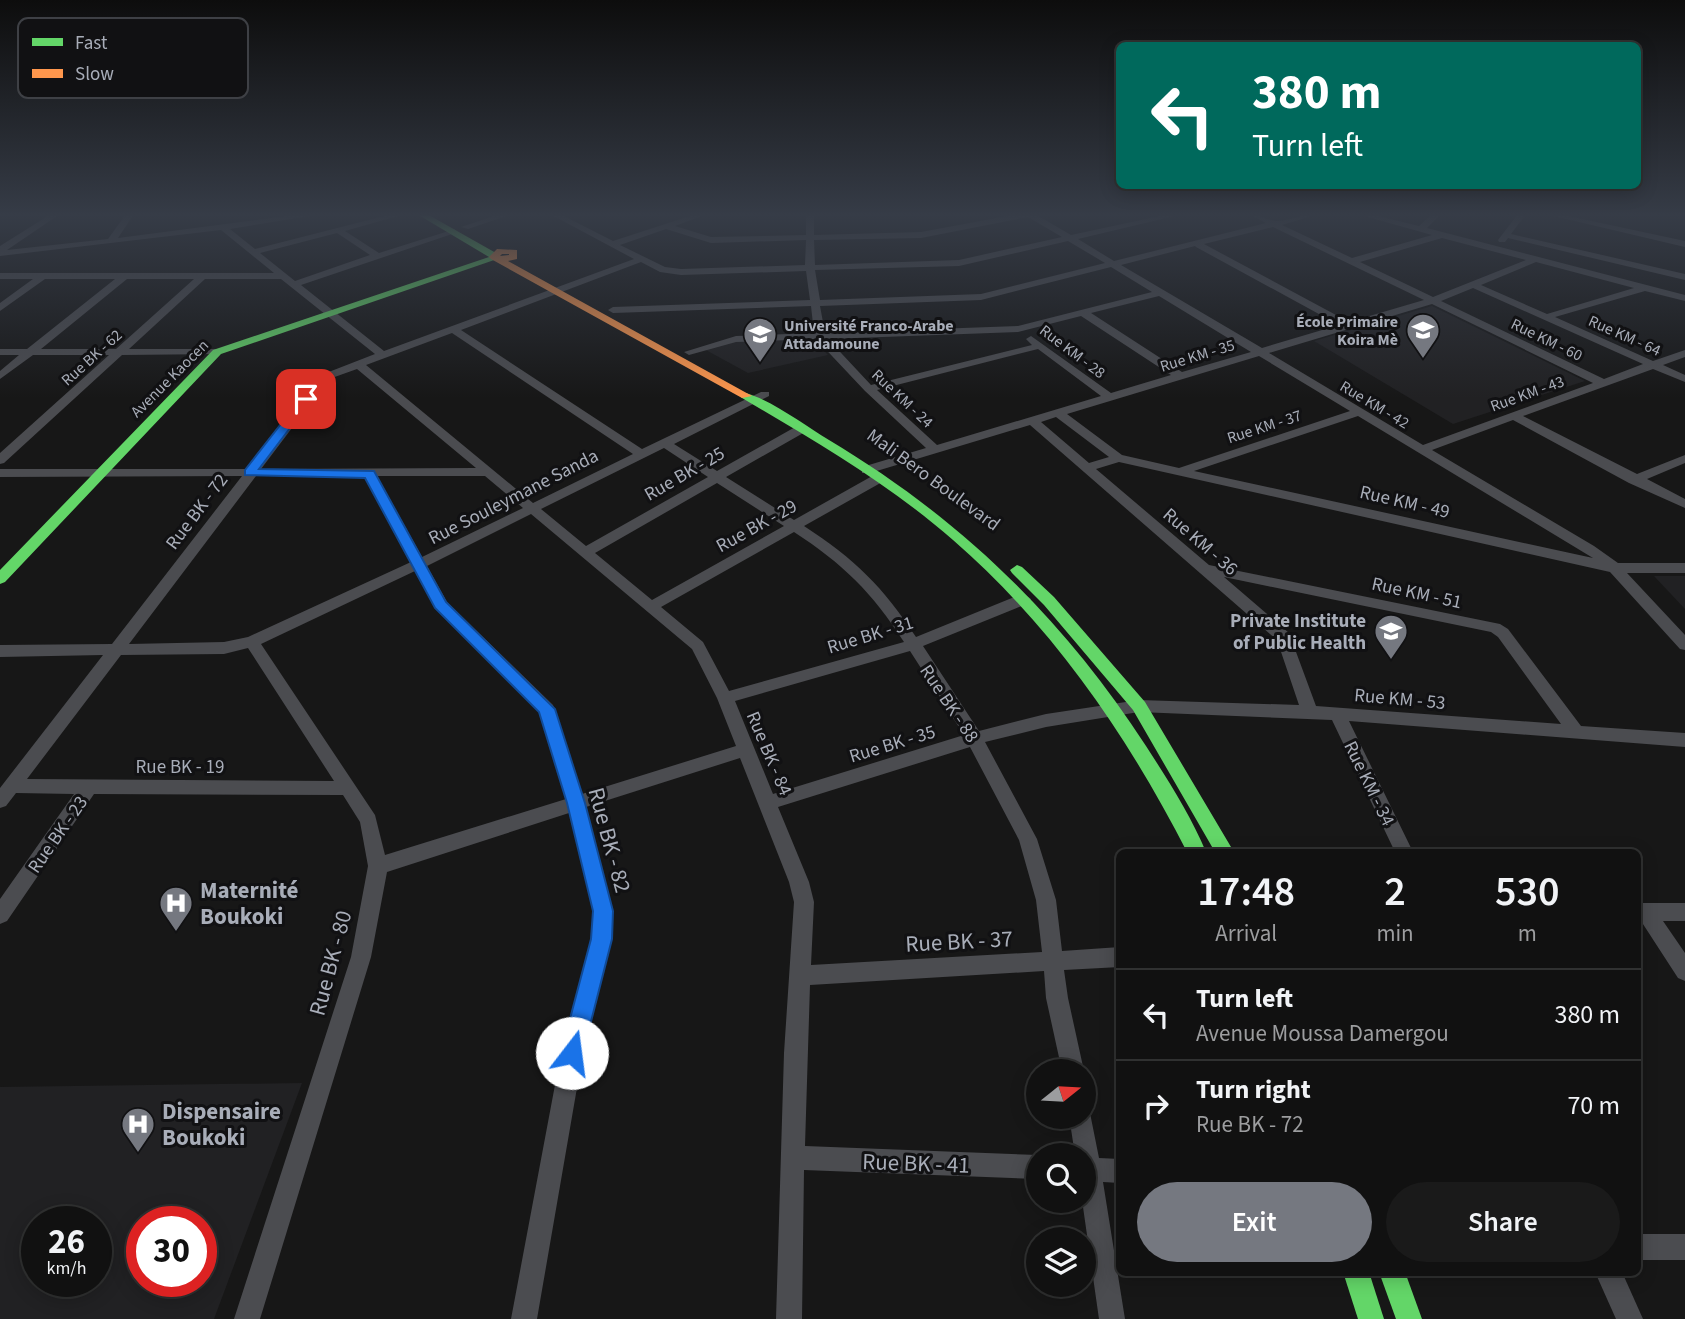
<!DOCTYPE html>
<html lang="en">
<head>
<meta charset="utf-8">
<style>
	body { margin:0; font-family:"Source Sans 3",sans-serif; background:#1a1a1a; color:#f1f3f6; height:100vh; display:flex; flex-direction:column; font-size:26px; white-space:nowrap }
	* { box-sizing:border-box; margin:0 }
	p { font-size:23px; color:#9c9d9f }
	.icon { flex:none; width:38px; height:38px; fill:none; stroke:currentColor; stroke-width:2; stroke-linecap:round; stroke-linejoin:round }
	.map { position:relative; flex:1; overflow:hidden }
	.drawer { position:absolute; left:1116px; top:849px; width:525px; height:427px; display:flex; flex-direction:column; background:#111; border-radius:10px; box-shadow:0 4px 18px #0003,0 0 0 2px #303131 }
	.drawer>* { flex:none }
	.hud { position:absolute; left:1116px; top:42px; width:525px; height:147px; border-radius:10px; box-shadow:0 4px 18px #0003,0 0 0 2px #303131; background:#00695c; color:#fff; overflow:hidden }
	.needle { width:46px; rotate:72deg }
	.controls { position:absolute; left:1026px; top:1059px; display:grid; gap:14px }
	.controls a { display:grid; place-items:center; width:70px; height:70px; border-radius:50%; background:#111; box-shadow:0 4px 18px #0003,0 0 0 2px #303131; font-size:35px }
	.speed { position:absolute; left:21px; top:1206px; display:flex; gap:14px; font-size:35px; font-weight:700; text-align:center }
	.speed>* { display:grid; place-content:center; width:91px; height:91px; border-radius:50%; background:#111; box-shadow:0 4px 18px #0003,0 0 0 2px #303131; line-height:1 }
	.speed small { font-size:18px; font-weight:400 }
	.speed .limit { border:10px solid #d22; background:#fff; color:#111 }
	.pin { position:absolute; display:grid; place-items:center; width:60px; height:60px; color:#fff; margin:-30px; border-radius:14px; box-shadow:0 4px 10px #0006 }
	.me { position:absolute; width:77px; margin:-38px; rotate:15deg; stroke-linejoin:round; filter:drop-shadow(0 0 5px #0008) }
	.turn { display:flex; align-items:center; gap:24px; height:147px; padding:0 21px; font-size:32px }
	.turn .icon { width:91px; height:91px; stroke-width:2.5 }
	.turn b { display:block; font-size:49px; line-height:60px }
	.eta { display:flex; justify-content:space-evenly; align-items:center; height:119px; text-align:center }
	.eta b { font-size:42px; font-weight:600; line-height:49px }
	.cta { display:flex; gap:14px; margin-top:auto; padding:14px 21px }
	.cta a { flex:1; height:80px; border-radius:42px; background:#757880; color:#fff; font-size:28px; font-weight:600; line-height:80px; text-align:center }
	.cta a+a { background:#1a1a1a; color:#f1f3f6 }
	ul { padding:0; list-style:none }
	li { display:flex; align-items:center; gap:21px; height:91px; padding:0 21px; border-top:2px solid #303131 }
	li div { flex:1 }
	li b { display:block; font-size:26px }
	li em { font-style:normal }
	.map>svg:first-child { display:block }
	.built { fill:#212123; fill-rule:evenodd }
	.lines { fill:none; stroke-linecap:round; stroke-linejoin:round }
	.street { fill:#4b4c50; fill-rule:evenodd }
	.fast { fill:#63d668; fill-rule:evenodd }
	.slow { fill:#ff974d; fill-rule:evenodd }
	.route { fill:#1a73e8; stroke:#114b97; stroke-width:2 }
	.labels { text-anchor:middle; stroke-width:6; stroke-linejoin:round; paint-order:stroke }
	.far-poi-label { font-size:16px; font-weight:bold; fill:#a8adb8; stroke:#111113; text-anchor:end }
	.far-street-label { font-size:16px; fill:#a8adb8; stroke:#111113 }
	.street-label { font-size:19px; fill:#a8adb8; stroke:#111113 }
	.poi-label { font-size:19px; font-weight:bold; fill:#a8adb8; stroke:#111113; text-anchor:end }
	.near-street-label { font-size:23px; fill:#a8adb8; stroke:#111113 }
	.near-poi-label { font-size:23px; font-weight:bold; fill:#a8adb8; stroke:#111113; text-anchor:start }
	.key { fill:#111113; stroke:#3e4045; stroke-width:2 }
	.key-label { font-size:19px; fill:#a8adb8 }
</style>
</head>
<body>
<div class="map">
<svg width="1685" height="1319" viewBox="0 0 1685 1319">
	<rect width="100%" height="100%" fill="#171717"/>
	<g class="built">
		<polygon points="1432,306 1585,381 1453,424 1314,341"/>
		<polygon points="812,338 828,355 748,373 704,349 733,340"/>
		<polygon points="1654,576 1685,576 1685,609"/>
		<path d="M302 1083 214 1319H0V1087ZM37 1222H96V1281H37ZM142 1222H201V1281H142Z"/>
	</g>
	<g class="lines">
		<g class="street">
			<path d="M51 214H60L7 250 108 239 126 214H134L118 238 302 214H322L230 229 255 249 392 214H405L345 231 379 253 455 229V233L301 285 384 351 634 259 550 214H560L613 241 696 214H707L675 226 711 237 806 235V214H814V235L921 232 1018 214H1035L1071 235 1169 214H1183L1078 239 1114 261 1266 223 1249 214C1259 214 1268 221 1277 221 1291 220 1304 214 1318 214L1282 225 1352 258 1432 235 1357 214H1370L1419 226 1432 214H1441L1427 228 1685 295V301L1645 291 1555 317 1653 361 1685 350V357L1663 365 1685 375V382L1653 369 1523 416 1637 474 1685 455V463L1647 479 1685 499V508L1629 483 1513 420 1432 450 1594 546 1618 563H1685V573H1627L1685 635V650L1680 649 1610 572 1119 462 1096 469 1209 565 1500 624 1508 629 1581 726 1685 733V747L1349 721 1413 852H1395L1332 720 1139 712 1046 727 985 742 1037 839 1056 900 1062 951 1120 947V967L1064 970 1068 998 1084 1071 1083 1073V1071H1062L1046 998 1044 971 810 985 805 1146 1038 1155V1179L804 1170 802 1319H776L784 1053 794 902 789 882 740 758 586 807 613 911 611 939 583 1053 537 1319H511L561 1053 591 939 593 911 569 813 387 872 371 957 260 1319H234L351 957 368 866 360 822 343 795 94 794 7 921 0 924V899L74 794 16 793 6 806 0 808V788L103 655 0 657V645L112 644 242 476 0 477V469H248L321 375 375 354 281 279H205L129 349H217L221 350V354L122 355 4 463 0 464V453L109 355H33L0 379V371L19 355H0V349H27L115 279H45L0 311V303L33 279H0V273H274L221 230 0 256V246ZM1028 217 1062 237 959 260 815 265 814 240 921 238ZM1273 227 1424 300 1349 322 1204 244ZM666 229 711 243 806 240 805 265 681 269 665 267 620 245ZM337 233 370 255 295 281 260 253ZM1442 238 1526 260 1433 297 1360 262ZM1068 241 1105 263 981 294 820 300 815 270 959 266ZM1195 246 1196 247 1339 325 1262 348 1121 265ZM641 262 660 272 681 275 806 271 810 300 613 307 608 310 613 313 811 306 814 333 736 336 684 352 689 355 736 342 816 339 865 391 926 448 862 467V473H870L1030 425 1277 640 1299 705 1139 700 1046 714 979 731 923 646 1029 603 1031 599 1024 594 1019 595 916 637C883 587 855 559 804 526L884 481V475H874L794 520 726 477 805 432V426H797L717 471 674 444 769 396V392H761L642 449 461 330ZM1536 262 1634 288 1547 314 1481 285ZM1111 267 1152 292 1018 326 825 333 820 306 981 300ZM127 279H194L116 349H41ZM1473 288 1643 364 1604 379 1441 301ZM1159 296 1251 352 1182 372 1091 313ZM1432 304 1593 383 1423 445 1269 353ZM1081 316 1171 375 1111 393 1031 336 1026 339 1032 345 871 385 828 339 1018 332ZM452 333 633 454 533 503 366 365ZM1038 349 1101 396 937 445 877 390ZM1259 356 1350 411 1179 468 1122 455 1067 414ZM357 369 476 468 261 469 329 379ZM1358 416 1593 558 1194 471ZM1056 417 1109 457 1089 463 1041 422ZM664 448 708 477 586 546 541 509ZM256 476H364L411 562 248 637 224 642 129 644ZM377 476H485L523 508 422 557ZM717 483 784 526 652 600 595 553ZM531 514 692 649 717 698 736 746 582 794 553 705 447 602 427 566ZM794 532C843 564 872 592 904 642L729 691 703 642 661 607ZM415 571 436 609 540 712 566 799 385 855 375 815 261 644ZM1224 577 1491 632 1498 637 1561 724 1316 706 1289 633ZM248 648 334 781 27 779 121 655 224 654ZM910 651 964 735 773 794 735 701ZM970 747 1019 840 1036 900 1042 952 811 965 814 902 809 882 778 807Z"/>
			<polygon points="500,214 512,214 468,229 461,227"/>
			<polygon points="1518,214 1526,214 1511,234 1685,274 1685,280 1508,238 1505,242 1499,242 1498,240"/>
			<polygon points="1545,214 1559,214 1685,241 1685,247"/>
			<polygon points="1638,903 1685,903 1685,921 1663,921 1685,953 1685,981 1678,978 1641,921 1638,921"/>
			<polygon points="1083,1105 1089,1108 1099,1158 1120,1159 1120,1183 1103,1182 1125,1319 1099,1319 1082,1200 1083,1155 1075,1155 1069,1116 1083,1116"/>
			<rect x="1638" y="1234" width="47" height="26"/>
			<polygon points="1595,1272 1622,1272 1643,1319 1616,1319"/>
		</g>
		<g class="fast">
			<polygon points="417,214 427,214 496,253 500,258 221,354 5,582 0,584 0,570 213,350 489,257"/>
			<path d="M746 393C773 401 804 425 829 440 961 519 1062 617 1146 746 1168 780 1191 816 1206 852H1187C1127 735 1053 627 953 540 889 484 815 441 742 398L740 396Z"/>
			<polygon points="1017,565 1022,567 1054,597 1145,702 1234,852 1215,852 1133,710 1044,605 1012,573 1010,570"/>
			<polygon points="1343,1272 1369,1272 1384,1319 1358,1319"/>
			<polygon points="1379,1272 1405,1272 1422,1319 1396,1319"/>
		</g>
		<path class="slow" d="M497 249 517 250V259L508 261 752 396 742 398 491 259 489 257ZM502 254H509V255L500 256Z"/>
	</g>
	<linearGradient id="sky" x2="0" y2="1"><stop stop-color="#0d0d0d"/><stop offset="0.54" stop-color="#363c47"/><stop offset="1" stop-color="#363c47" stop-opacity="0"/></linearGradient>
	<rect width="1685" height="398" fill="url(#sky)"/>
	<polygon class="route" points="302,397 312,399 259,469 374,471 446,602 555,709 585,803 613,911 612,939 583,1053 580,1061 572,1064 564,1061 561,1053 591,939 593,911 567,803 539,712 435,608 365,478 245,475 245,470"/>
	<defs>
		<symbol id="school-pin" viewBox="-11 -11 22 30"><path d="M0 17L-7.5 6A9.5 9.5 0 1 1 7.5 6Z" fill="#757880" stroke="#111113"/><path d="M0-5L7-2L0 1L-7-2ZM-4 1L0 2.5L4 1V4Q0 6-4 4Z" fill="#fff"/></symbol>
		<symbol id="university-pin" viewBox="-11 -11 22 30"><path d="M0 17L-7.5 6A9.5 9.5 0 1 1 7.5 6Z" fill="#757880" stroke="#111113"/><path d="M0-5L7-2L0 1L-7-2ZM-4 1L0 2.5L4 1V4Q0 6-4 4Z" fill="#fff"/></symbol>
		<symbol id="hospital-pin" viewBox="-11 -11 22 30"><path d="M0 17L-7.5 6A9.5 9.5 0 1 1 7.5 6Z" fill="#757880" stroke="#111113"/><path d="M-5-5h3v3.5h4V-5h3V5h-3V1.5h-4V5h-3Z" fill="#fff"/></symbol>
	</defs>
	<g fill-rule="evenodd">
		<use href="#school-pin" x="1404" y="311" width="38" height="52"/>
		<use href="#university-pin" x="741" y="315" width="38" height="52"/>
		<use href="#university-pin" x="1372" y="612" width="38" height="52"/>
		<use href="#hospital-pin" x="157" y="884" width="38" height="52"/>
		<use href="#hospital-pin" x="119" y="1105" width="38" height="52"/>
	</g>
	<g class="labels">
		<g class="far-poi-label">
			<text x="1398" y="327">École Primaire<tspan x="1398" dy="18">Koira Mè</tspan></text>
			<text x="784" y="331" text-anchor="start">Université Franco-Arabe<tspan x="784" dy="18">Attadamoune</tspan></text>
		</g>
		<g class="far-street-label">
			<text transform="translate(1625 335) rotate(24)" y="6">Rue KM - 64</text>
			<text transform="translate(1547 339) rotate(26)" y="6">Rue KM - 60</text>
			<text transform="translate(1073 351) rotate(37)" y="6">Rue KM - 28</text>
			<text transform="translate(1197 355) rotate(-17)" y="6">Rue KM - 35</text>
			<text transform="translate(91 357) rotate(-42)" y="6">Rue BK - 62</text>
			<text transform="translate(169 378) rotate(-45)" y="6">Avenue Kaocen</text>
			<text transform="translate(1527 393) rotate(-20)" y="6">Rue KM - 43</text>
			<text transform="translate(903 398) rotate(43)" y="6">Rue KM - 24</text>
			<text transform="translate(1375 404) rotate(31)" y="6">Rue KM - 42</text>
			<text transform="translate(1264 426) rotate(-18)" y="6">Rue KM - 37</text>
		</g>
		<g class="street-label">
			<text transform="translate(684 473) rotate(-30)" y="7">Rue BK - 25</text>
			<text transform="translate(934 479) rotate(36)" y="7">Mali Bero Boulevard</text>
			<text transform="translate(513 496) rotate(-27)" y="7">Rue Souleymane Sanda</text>
			<text transform="translate(1405 501) rotate(13)" y="7">Rue KM - 49</text>
			<text transform="translate(196 511) rotate(-53)" y="7">Rue BK - 72</text>
			<text transform="translate(756 525) rotate(-29)" y="7">Rue BK - 29</text>
			<text transform="translate(1201 541) rotate(41)" y="7">Rue KM - 36</text>
			<text transform="translate(1417 592) rotate(12)" y="7">Rue KM - 51</text>
			<text transform="translate(870 634) rotate(-17)" y="7">Rue BK - 31</text>
			<text transform="translate(1400 698) rotate(5)" y="7">Rue KM - 53</text>
			<text transform="translate(950 703) rotate(56)" y="7">Rue BK - 88</text>
			<text transform="translate(892 743) rotate(-17)" y="7">Rue BK - 35</text>
			<text transform="translate(770 753) rotate(67)" y="7">Rue BK - 84</text>
			<text x="180" y="773">Rue BK - 19</text>
			<text transform="translate(1370 783) rotate(64)" y="7">Rue KM - 34</text>
			<text transform="translate(57 834) rotate(-55)" y="7">Rue BK - 23</text>
		</g>
		<g class="poi-label">
			<text x="1366" y="627">Private Institute<tspan x="1366" dy="22">of Public Health</tspan></text>
		</g>
		<g class="near-street-label">
			<text transform="translate(610 840) rotate(75)" y="8">Rue BK - 82</text>
			<text transform="translate(959 941) rotate(-3)" y="8">Rue BK - 37</text>
			<text transform="translate(330 963) rotate(-75)" y="8">Rue BK - 80</text>
			<text transform="translate(916 1163) rotate(2)" y="8">Rue BK - 41</text>
		</g>
		<g class="near-poi-label">
			<text x="200" y="898">Maternité<tspan x="200" dy="26">Boukoki</tspan></text>
			<text x="162" y="1119">Dispensaire<tspan x="162" dy="26">Boukoki</tspan></text>
		</g>
	</g>
	<rect x="18" y="18" width="230" height="80" rx="10" class="key"/>
	<rect x="32" y="38" width="31" height="8" fill="#63d668"/>
	<rect x="32" y="69" width="31" height="9" fill="#ff974d"/>
	<g class="key-label">
		<text x="75" y="49">Fast</text>
		<text x="75" y="80">Slow</text>
	</g>
</svg>
<div class="controls">
<a><svg class="needle" viewBox="-14 -14 28 28"><path d="M0-13l5 13h-10z" fill="#e53935"/><path d="M0 13l5-13h-10z" fill="#9c9d9f"/></svg></a>
<a><svg class="icon" aria-label="search" viewBox="0 0 24 24"><circle cx="10" cy="10" r="6"/><path d="M15 15l6 6"/></svg></a>
<a><svg class="icon" aria-label="layers" viewBox="0 0 24 24"><path d="M12 4l9 5-9 5-9-5zM3 14l9 5 9-5"/></svg></a>
</div>
<div class="speed"><div>26<small>km/h</small></div><div class="limit">30</div></div>
<div class="pin" style="left:306px;top:399px;background:#d93025"><svg class="icon" aria-label="arrive" viewBox="0 0 24 24"><path d="M6 21V4h12l-3 4 3 4H6"/></svg></div>
<svg class="me" style="left:572px;top:1053px" viewBox="-20 -20 40 40"><circle r="19" fill="#fff"/><path d="M0-13L10 11 0 6-10 11z" fill="#1a73e8"/></svg>
<div class="hud">
<div class="turn"><svg class="icon" aria-label="left" viewBox="0 0 24 24"><path d="M17 20v-9H6M10 6l-5 5 5 5"/></svg><div><b>380 m</b>Turn left</div></div>
</div>
<section class="drawer">
<div class="eta">
<div><b>17:48</b><p>Arrival</p></div>
<div><b>2</b><p>min</p></div>
<div><b>530</b><p>m</p></div>
</div>
<ul>
<li><svg class="icon" aria-label="left" viewBox="0 0 24 24"><path d="M17 20v-9H6M10 6l-5 5 5 5"/></svg><div><b>Turn left</b><p>Avenue Moussa Damergou</p></div><em>380 m</em></li>
<li><svg class="icon" aria-label="right" viewBox="0 0 24 24"><path d="M7 20v-9h11M14 6l5 5-5 5"/></svg><div><b>Turn right</b><p>Rue BK - 72</p></div><em>70 m</em></li>
</ul>
<div class="cta"><a>Exit</a><a>Share</a></div>
</section>
</div>
</body>
</html>
